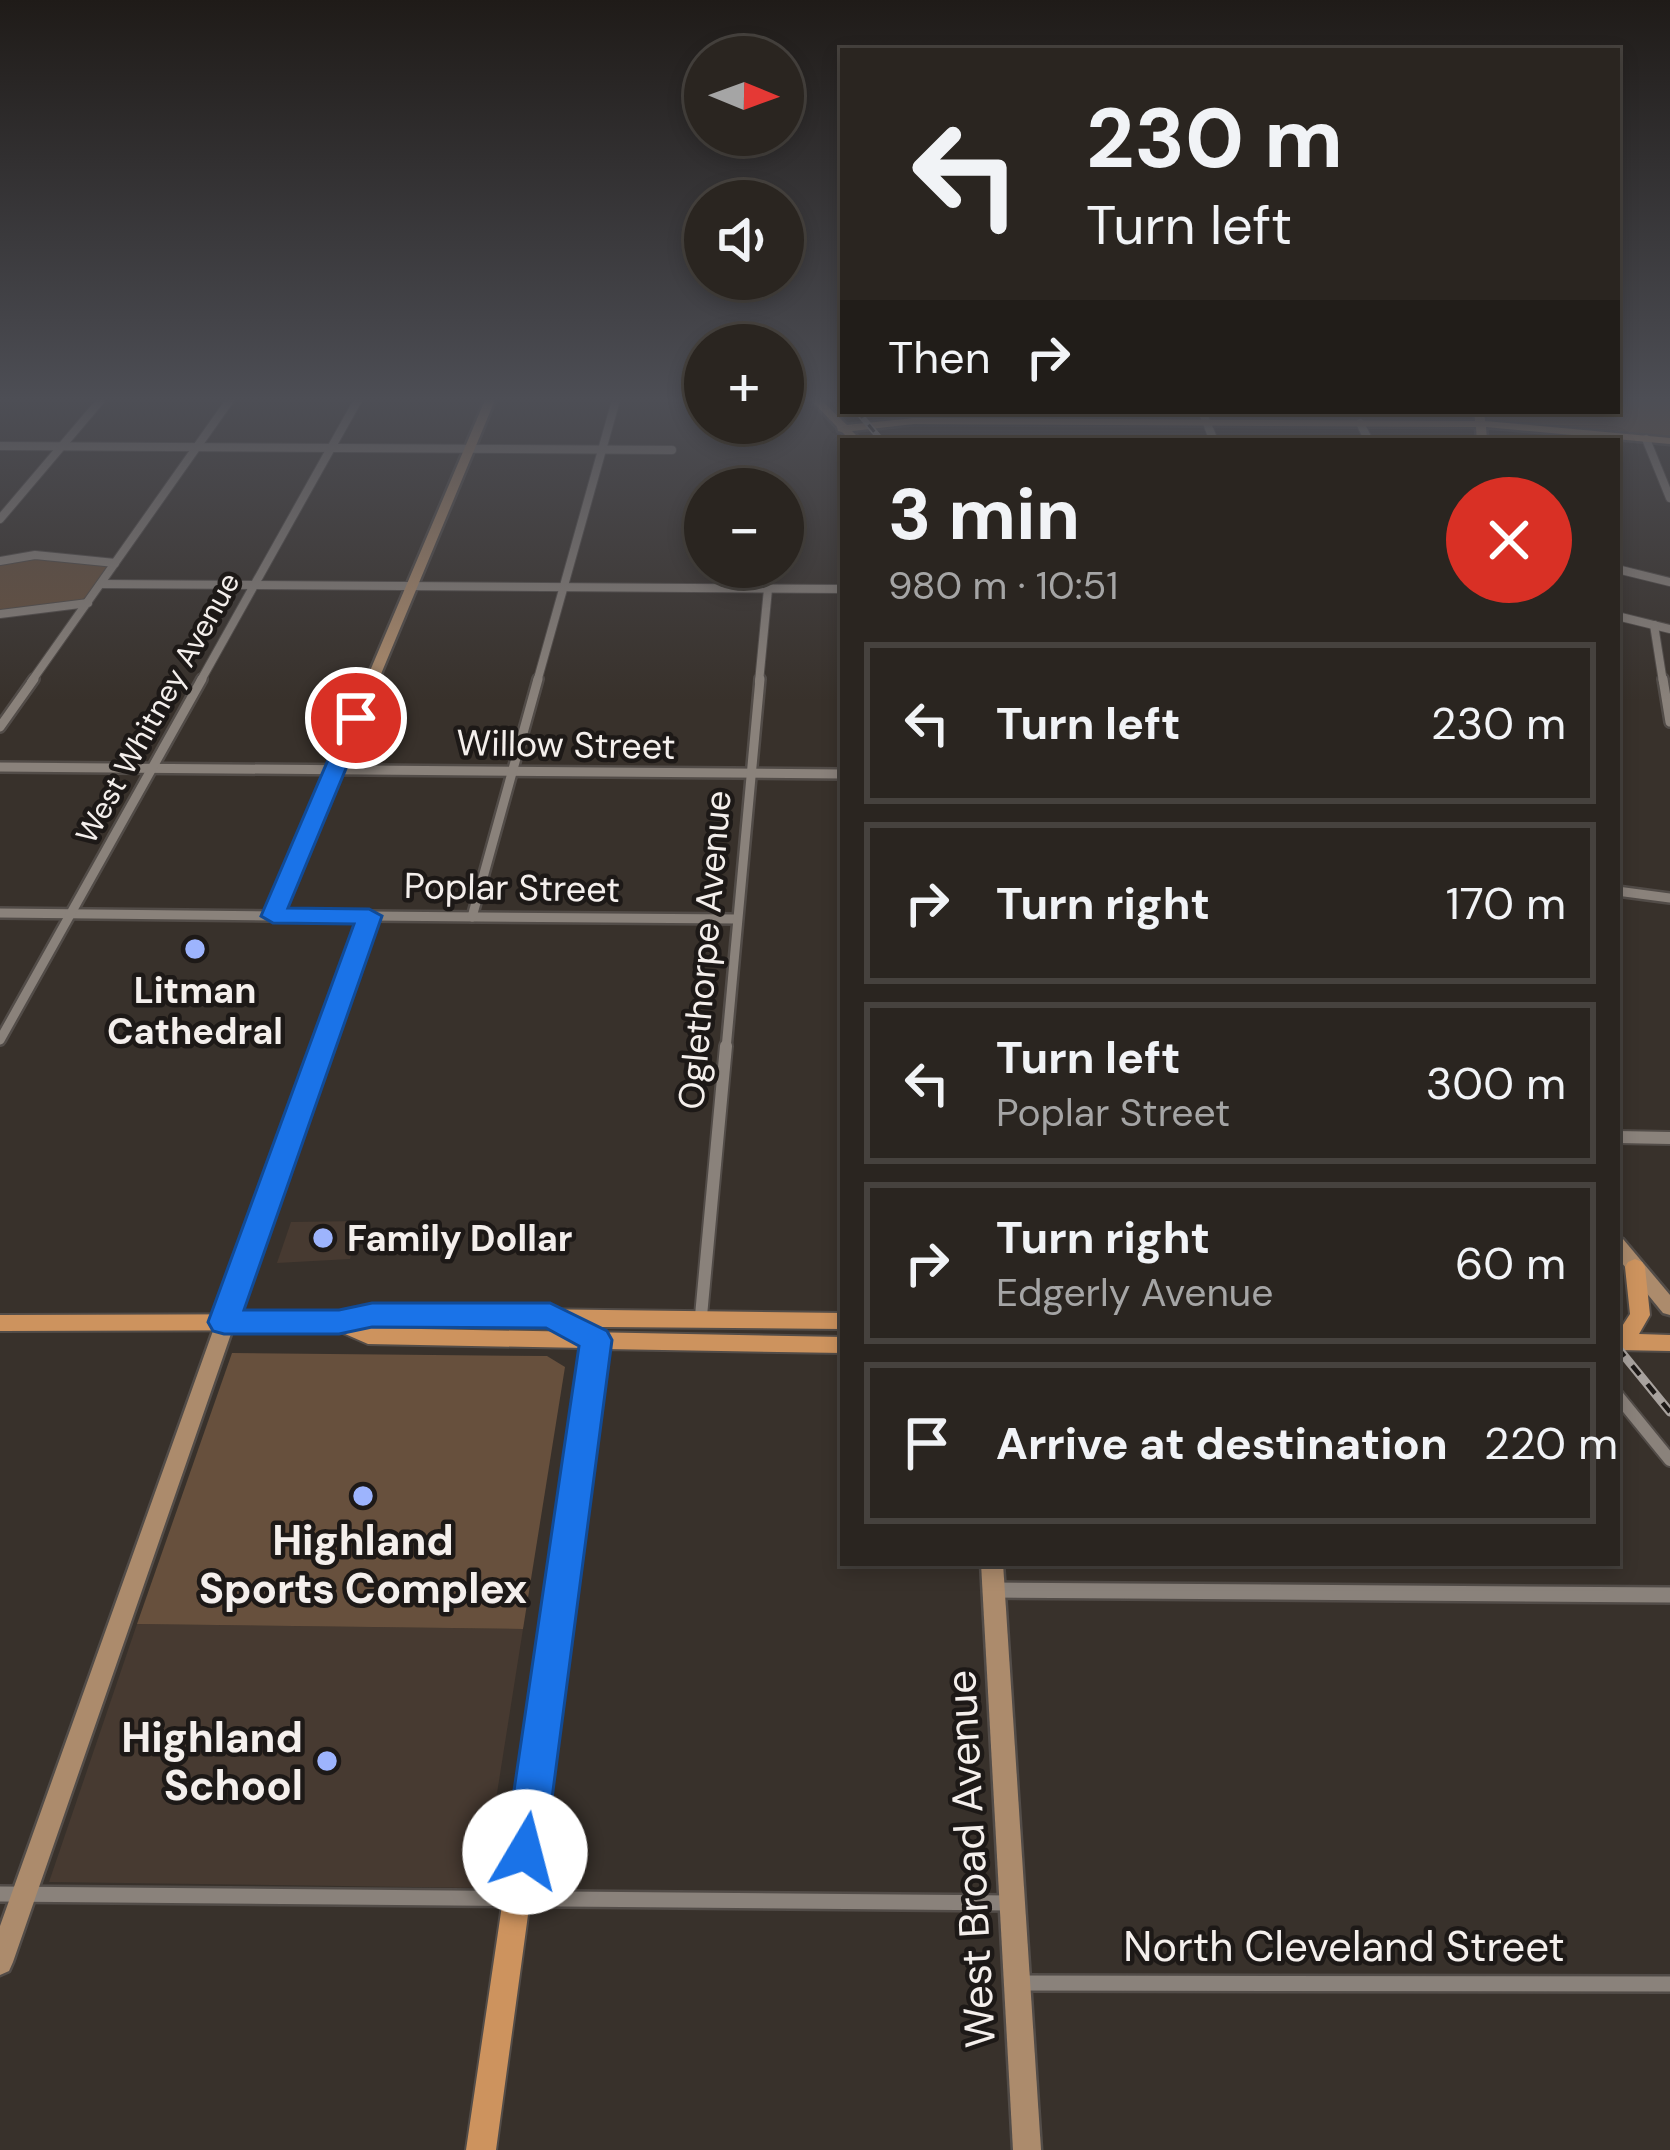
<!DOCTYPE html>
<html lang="en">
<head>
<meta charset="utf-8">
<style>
	body { margin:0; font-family:"DM Sans",sans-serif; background:#322d29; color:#f1f3f6; height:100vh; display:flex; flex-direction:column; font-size:45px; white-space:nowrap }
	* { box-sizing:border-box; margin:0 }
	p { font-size:39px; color:#a5a5a5 }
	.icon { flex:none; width:66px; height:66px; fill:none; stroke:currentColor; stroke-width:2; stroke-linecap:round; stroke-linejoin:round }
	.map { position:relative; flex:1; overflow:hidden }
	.details { position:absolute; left:840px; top:438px; width:780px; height:1128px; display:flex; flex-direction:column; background:#2a2520; border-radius:0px; box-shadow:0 6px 18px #0003,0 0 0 3px #46423e }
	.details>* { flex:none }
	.hud { position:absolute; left:840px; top:48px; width:780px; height:366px; border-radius:0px; box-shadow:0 6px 18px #0003,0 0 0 3px #46423e; background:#2a2520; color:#f1f3f6; overflow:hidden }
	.needle { width:78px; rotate:91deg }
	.buttons { position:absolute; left:684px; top:36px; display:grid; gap:24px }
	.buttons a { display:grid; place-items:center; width:120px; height:120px; border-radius:50%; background:#2a2520; box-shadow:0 6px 18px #0003,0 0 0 3px #46423e; font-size:60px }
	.pin { position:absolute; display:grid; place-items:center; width:102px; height:102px; color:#fff; margin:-51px; border:6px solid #fff; border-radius:50%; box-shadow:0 3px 12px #0007 }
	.me { position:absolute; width:132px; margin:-66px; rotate:8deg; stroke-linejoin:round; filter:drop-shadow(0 0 9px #0008) }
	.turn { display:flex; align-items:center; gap:42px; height:252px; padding:0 48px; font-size:54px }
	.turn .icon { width:156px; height:156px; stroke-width:2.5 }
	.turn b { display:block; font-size:84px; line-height:102px }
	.then { display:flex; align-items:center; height:114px; padding:0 48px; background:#0003; gap:24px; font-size:45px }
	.round { display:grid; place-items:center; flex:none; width:126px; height:126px; border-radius:63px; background:#322d29 }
	.head { display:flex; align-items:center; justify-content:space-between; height:204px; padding:0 48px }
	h1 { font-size:72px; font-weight:700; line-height:90px }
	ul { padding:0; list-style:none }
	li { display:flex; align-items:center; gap:36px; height:162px; margin:0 24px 18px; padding:0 24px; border:6px solid #46423e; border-radius:0px }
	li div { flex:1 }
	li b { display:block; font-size:45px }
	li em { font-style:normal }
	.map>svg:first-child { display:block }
	.built { fill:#473a31 }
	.green { fill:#67503d }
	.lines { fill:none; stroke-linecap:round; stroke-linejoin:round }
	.street-far3-casing { stroke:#524c48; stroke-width:10 }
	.street-far2-casing { stroke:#524c48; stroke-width:14 }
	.street-far1-casing { stroke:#524c48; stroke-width:16 }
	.street-casing { stroke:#524c48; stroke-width:20 }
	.secondary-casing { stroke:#524c48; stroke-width:5 }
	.primary-casing { stroke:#524c48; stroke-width:4 }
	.street-far3 { stroke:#8a827b; stroke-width:8 }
	.street-far2 { stroke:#8a827b; stroke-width:9 }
	.street-far1 { stroke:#8a827b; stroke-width:12 }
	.street { stroke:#8a827b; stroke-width:15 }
	.secondary { fill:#ac8b6c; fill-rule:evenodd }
	.primary { fill:#cd935e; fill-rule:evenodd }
	.rail-far1-casing { stroke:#a8a29e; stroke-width:6 }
	.rail-casing { stroke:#a8a29e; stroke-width:9 }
	.rail-far1 { stroke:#1d1917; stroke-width:3; stroke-dasharray:9; stroke-linecap:butt }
	.rail { stroke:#1d1917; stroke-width:4.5; stroke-dasharray:12; stroke-linecap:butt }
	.route { fill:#1a73e8; stroke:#114b97; stroke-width:3 }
	.poi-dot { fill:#9db4fd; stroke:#1d1917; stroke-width:4.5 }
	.labels { text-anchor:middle; stroke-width:9; stroke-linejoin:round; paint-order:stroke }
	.far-street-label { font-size:30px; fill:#f4efec; stroke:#1d1917 }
	.street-label { font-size:36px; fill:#f4efec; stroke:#1d1917 }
	.poi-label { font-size:36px; font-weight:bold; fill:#f4efec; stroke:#1d1917 }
	.near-poi-label { font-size:42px; font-weight:bold; fill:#f4efec; stroke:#1d1917 }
	.near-street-label { font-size:42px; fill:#f4efec; stroke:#1d1917 }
</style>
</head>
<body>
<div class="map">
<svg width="1670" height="2150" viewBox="0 0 1670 2150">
	<rect width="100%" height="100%" fill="#38312b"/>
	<g class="built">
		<polygon points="361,1221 350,1259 277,1263 291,1222"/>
		<polygon points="137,1624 523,1629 482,1888 49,1882"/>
	</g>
	<g class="green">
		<polygon points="1617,400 1670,400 1670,441 1482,423 1480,411 1617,411"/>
		<polygon points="22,556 113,564 87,602 0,614 0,562"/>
		<polygon points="232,1353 547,1356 565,1367 523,1629 137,1624"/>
	</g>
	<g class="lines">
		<defs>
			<g id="street-far3">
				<polyline points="1202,411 1214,441"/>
				<polyline points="1360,423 1369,441"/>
				<polyline points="1646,439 1670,498"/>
				<polyline points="0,446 672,450"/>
				<polyline points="0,519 101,400"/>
				<polyline points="0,561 35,555 115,563"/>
				<polyline points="1617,569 1670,582"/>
				<polyline points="101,584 843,589"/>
				<polyline points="0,614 88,603"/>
				<polyline points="1617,616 1670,629"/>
				<polyline points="1654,625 1663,682"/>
				<polyline points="31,682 230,400"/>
				<polyline points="200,682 358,400"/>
				<polyline points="537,682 616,400"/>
				<polyline points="759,682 768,589"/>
			</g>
			<g id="street-far2">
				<polyline points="1663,679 1670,722"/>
				<polyline points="0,727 34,679"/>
				<polyline points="0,767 843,774"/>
				<polyline points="1617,891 1670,898"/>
				<polyline points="0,913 273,916"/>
				<polyline points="369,916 736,919"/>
				<polyline points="472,917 538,679"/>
				<polyline points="0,1040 202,679"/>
				<polyline points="726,1049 760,679"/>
			</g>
			<g id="street-far1">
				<polyline points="1617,1137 1670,1138"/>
				<polyline points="701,1316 726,1046"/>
				<polyline points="1617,1395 1670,1460"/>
			</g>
			<g id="street">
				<polyline points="993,1590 1670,1595"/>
				<polyline points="0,1894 1011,1903"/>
				<polyline points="1020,1983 1670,1984"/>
			</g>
			<g id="secondary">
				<polygon points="485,400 495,400 282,912 369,912 376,916 13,1962 9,1971 0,1975 0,1926 360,920 273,920 266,916"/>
				<polygon points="811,400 821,400 847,425 914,418 1475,421 1474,411 1484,411 1485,421 1670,438 1670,444 1486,427 1487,441 1477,441 1476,427 914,424 852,431 862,441 851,441 842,432 838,431 837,427"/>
				<polygon points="1617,1237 1623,1239 1670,1295 1670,1315 1663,1313 1617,1257"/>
				<polygon points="981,1563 1003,1563 1041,2150 1013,2150"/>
			</g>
			<g id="primary">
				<polygon points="1635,1259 1642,1262 1645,1267 1650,1315 1639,1334 1670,1335 1670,1351 1617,1350 1617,1334 1630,1314 1625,1267 1628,1262"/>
				<polygon points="372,1307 843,1313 843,1329 364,1325 371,1328 843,1337 843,1353 605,1349 496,2150 466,2150 584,1348 368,1344 336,1330 0,1331 0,1315 339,1314"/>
			</g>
		</defs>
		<use href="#street-far3" class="street-far3-casing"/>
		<use href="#street-far2" class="street-far2-casing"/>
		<use href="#street-far1" class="street-far1-casing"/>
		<use href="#street" class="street-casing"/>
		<use href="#secondary" class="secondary-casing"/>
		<use href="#primary" class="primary-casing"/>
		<use href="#street-far3" class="street-far3"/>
		<use href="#street-far2" class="street-far2"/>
		<use href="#street-far1" class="street-far1"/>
		<use href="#street" class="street"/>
		<use href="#secondary" class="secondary"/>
		<use href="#primary" class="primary"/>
		<defs>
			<polyline id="rail-far1" points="857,411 882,441"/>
			<polyline id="rail" points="1617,1347 1670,1412"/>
		</defs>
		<use href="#rail-far1" class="rail-far1-casing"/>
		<use href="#rail" class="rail-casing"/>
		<use href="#rail-far1" class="rail-far1"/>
		<use href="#rail" class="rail"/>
	</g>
	<linearGradient id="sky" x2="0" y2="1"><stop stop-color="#1f1b18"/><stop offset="0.57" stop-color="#4d4e55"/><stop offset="1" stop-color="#4d4e55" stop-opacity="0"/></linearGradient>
	<rect width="1670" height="701" fill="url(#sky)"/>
	<polygon class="route" points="356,712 367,718 288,908 369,909 382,916 244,1310 339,1310 372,1303 550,1303 607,1331 612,1340 545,1852 539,1866 525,1872 511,1866 505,1852 579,1346 546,1328 372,1327 339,1334 224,1334 213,1331 208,1322 354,924 273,923 261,916 346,718"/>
	<g class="poi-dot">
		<circle cx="195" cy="949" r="12"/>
		<circle cx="323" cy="1238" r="12"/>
		<circle cx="363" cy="1496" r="12"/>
		<circle cx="327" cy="1761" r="12"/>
	</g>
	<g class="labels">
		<g class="far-street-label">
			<text transform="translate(158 708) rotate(-61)" y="10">West Whitney Avenue</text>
		</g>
		<g class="street-label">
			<text transform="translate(566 744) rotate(1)" y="13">Willow Street</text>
			<text transform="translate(512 887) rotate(1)" y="13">Poplar Street</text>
			<text transform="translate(704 950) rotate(-85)" y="13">Oglethorpe Avenue</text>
		</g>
		<g class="poi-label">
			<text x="195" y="1003">Litman<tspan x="195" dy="41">Cathedral</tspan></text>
			<text x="347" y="1251" text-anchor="start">Family Dollar</text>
		</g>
		<g class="near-poi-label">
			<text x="363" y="1555">Highland<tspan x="363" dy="48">Sports Complex</tspan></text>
			<text x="303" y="1752" text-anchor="end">Highland<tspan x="303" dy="48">School</tspan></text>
		</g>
		<g class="near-street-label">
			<text transform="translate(970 1859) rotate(-93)" y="15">West Broad Avenue</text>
			<text x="1344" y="1961">North Cleveland Street</text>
		</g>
	</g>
</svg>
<div class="buttons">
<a><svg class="needle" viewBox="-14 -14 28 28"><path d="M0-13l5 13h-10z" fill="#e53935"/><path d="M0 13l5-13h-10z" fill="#a5a5a5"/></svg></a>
<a><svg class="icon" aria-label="sound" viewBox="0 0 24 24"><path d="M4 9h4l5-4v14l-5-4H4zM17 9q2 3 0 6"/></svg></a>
<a>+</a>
<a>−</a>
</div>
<div class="pin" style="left:356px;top:718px;background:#d93025"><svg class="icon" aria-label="arrive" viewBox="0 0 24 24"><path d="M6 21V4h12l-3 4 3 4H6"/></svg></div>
<svg class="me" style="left:525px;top:1852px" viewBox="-20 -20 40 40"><circle r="19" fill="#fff"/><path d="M0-13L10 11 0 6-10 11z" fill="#1a73e8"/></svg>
<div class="hud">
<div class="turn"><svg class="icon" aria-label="left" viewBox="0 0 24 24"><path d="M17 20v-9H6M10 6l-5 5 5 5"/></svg><div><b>230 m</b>Turn left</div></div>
<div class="then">Then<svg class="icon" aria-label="right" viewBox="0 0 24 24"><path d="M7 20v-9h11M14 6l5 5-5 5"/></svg></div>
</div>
<section class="details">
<div class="head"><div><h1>3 min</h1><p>980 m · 10:51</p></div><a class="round" style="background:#d93025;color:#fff"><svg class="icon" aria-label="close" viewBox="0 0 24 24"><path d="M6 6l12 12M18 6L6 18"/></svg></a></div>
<ul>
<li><svg class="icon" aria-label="left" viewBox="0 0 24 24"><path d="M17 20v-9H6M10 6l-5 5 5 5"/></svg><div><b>Turn left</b></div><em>230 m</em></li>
<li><svg class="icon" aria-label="right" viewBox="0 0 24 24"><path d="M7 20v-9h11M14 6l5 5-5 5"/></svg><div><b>Turn right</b></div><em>170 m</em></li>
<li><svg class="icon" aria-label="left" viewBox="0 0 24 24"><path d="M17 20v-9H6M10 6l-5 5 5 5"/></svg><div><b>Turn left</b><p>Poplar Street</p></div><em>300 m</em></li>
<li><svg class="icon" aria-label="right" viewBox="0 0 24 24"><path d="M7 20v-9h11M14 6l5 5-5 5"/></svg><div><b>Turn right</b><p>Edgerly Avenue</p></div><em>60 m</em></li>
<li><svg class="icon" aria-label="arrive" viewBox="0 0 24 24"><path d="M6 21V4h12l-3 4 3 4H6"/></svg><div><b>Arrive at destination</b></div><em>220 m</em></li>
</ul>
</section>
</div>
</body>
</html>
